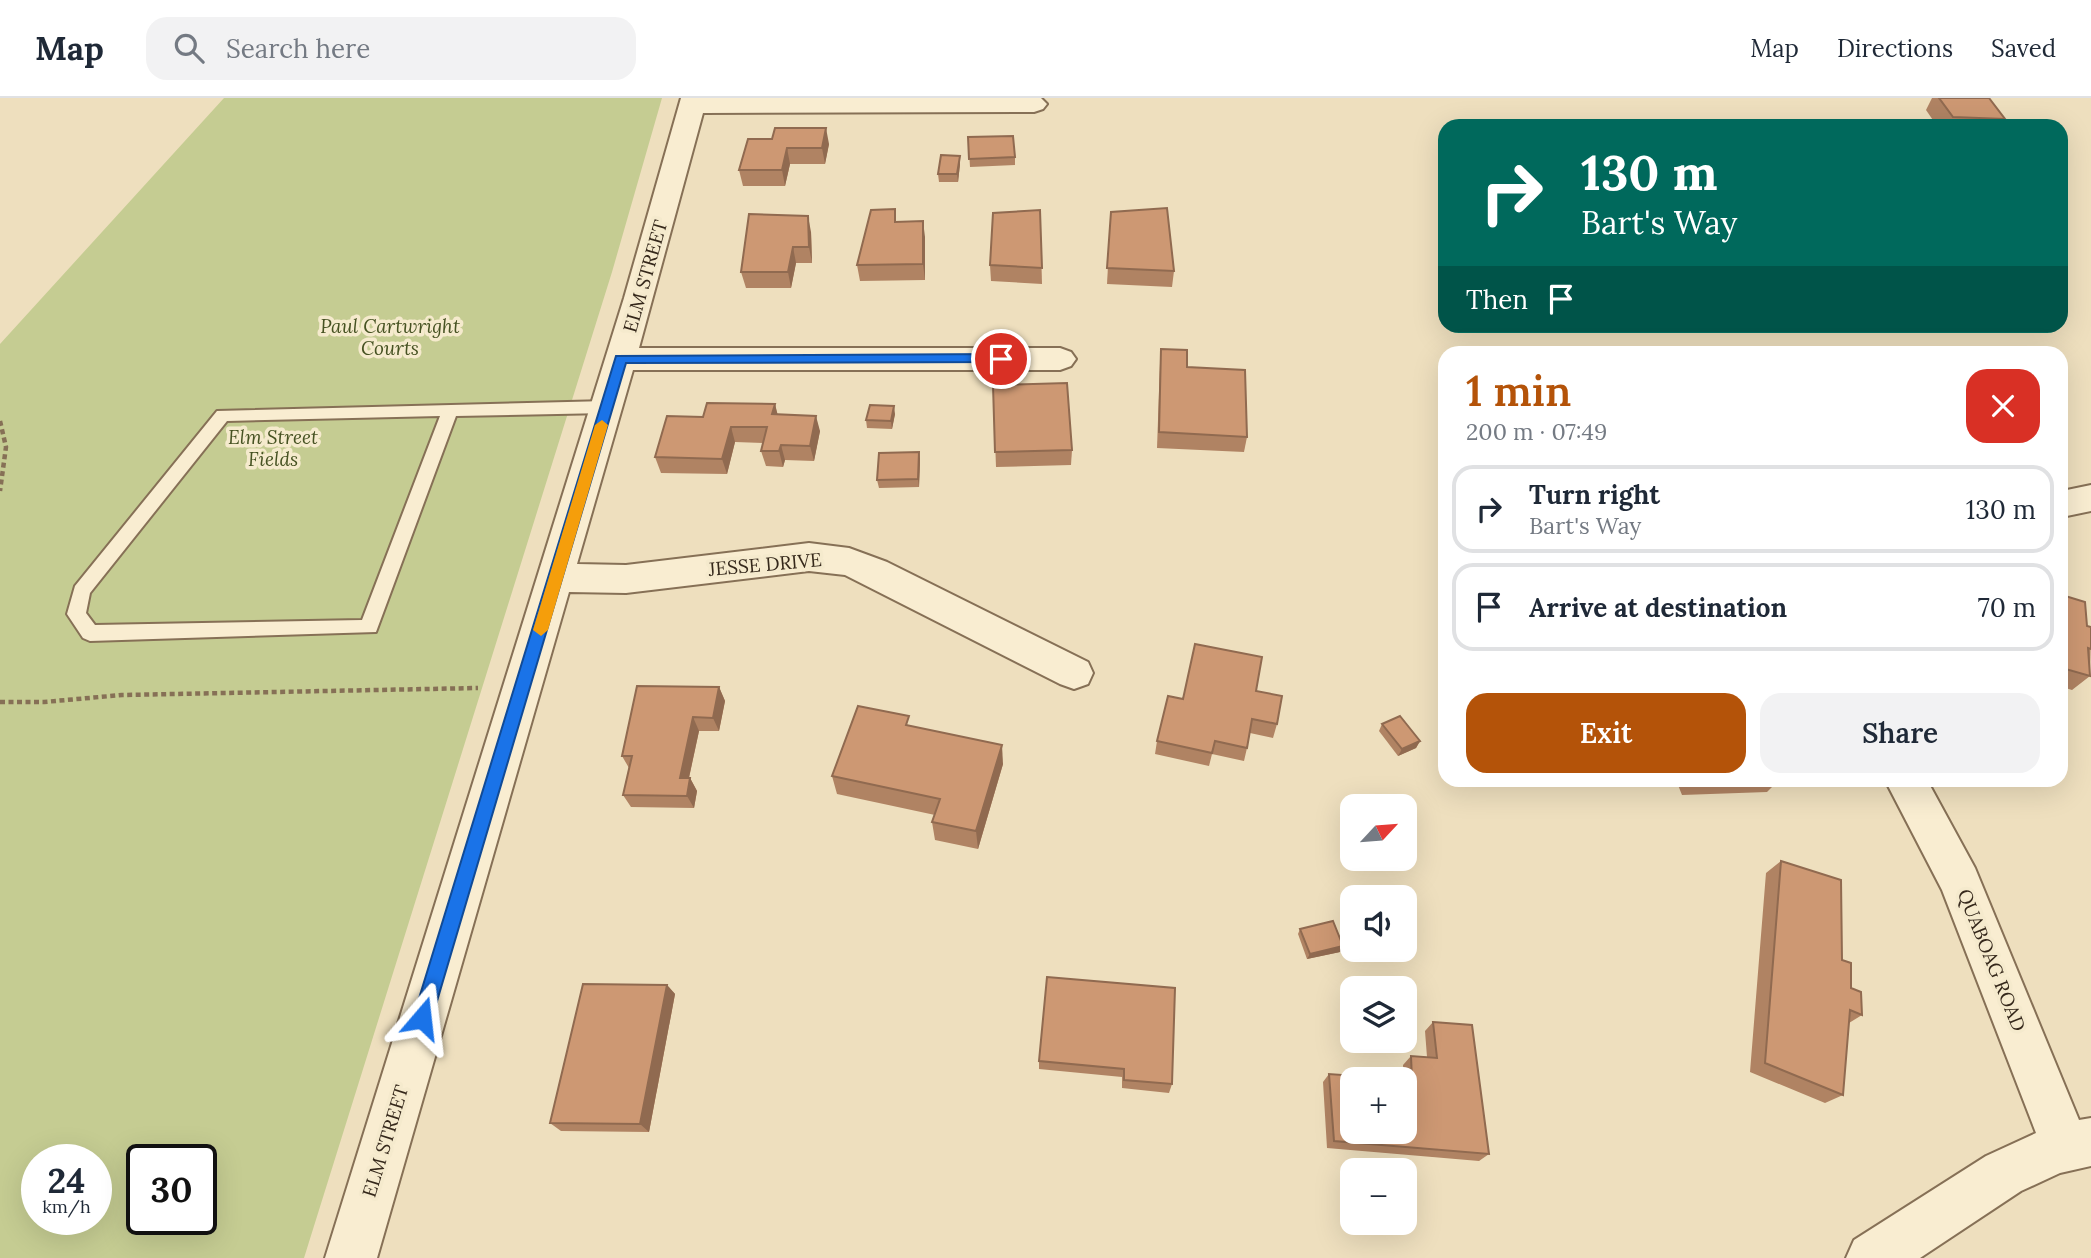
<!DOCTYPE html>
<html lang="en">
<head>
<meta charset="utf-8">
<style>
	body { margin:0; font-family:Lora,serif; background:#f2f2f3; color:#1f2937; height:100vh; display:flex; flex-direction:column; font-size:26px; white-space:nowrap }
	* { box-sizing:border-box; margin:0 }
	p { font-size:23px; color:#747a83 }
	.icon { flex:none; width:38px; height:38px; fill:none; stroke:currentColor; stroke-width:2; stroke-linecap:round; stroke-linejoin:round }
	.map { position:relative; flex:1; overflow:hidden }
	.sheet { position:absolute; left:1438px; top:248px; width:630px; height:441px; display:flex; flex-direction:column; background:#fff; border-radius:21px; box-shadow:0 7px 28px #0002 }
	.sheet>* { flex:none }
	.guide { position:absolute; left:1438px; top:21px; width:630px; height:214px; border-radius:21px; box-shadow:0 7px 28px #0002; background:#00695c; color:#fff; overflow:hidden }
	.needle { width:46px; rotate:64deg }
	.controls { position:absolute; left:1340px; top:696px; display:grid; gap:14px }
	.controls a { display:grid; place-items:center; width:77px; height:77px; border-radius:14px; background:#fff; box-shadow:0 7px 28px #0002; font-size:35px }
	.speed { position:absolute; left:21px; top:1046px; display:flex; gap:14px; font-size:35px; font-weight:700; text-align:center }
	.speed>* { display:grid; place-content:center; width:91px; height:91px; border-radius:50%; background:#fff; box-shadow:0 7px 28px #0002; line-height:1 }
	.speed small { font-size:18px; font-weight:400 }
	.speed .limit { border:4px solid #111; border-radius:10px; background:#fff; color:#111 }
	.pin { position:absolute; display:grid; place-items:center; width:60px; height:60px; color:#fff; margin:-30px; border:4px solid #fff; border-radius:50%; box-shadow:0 2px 7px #0007 }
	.me { position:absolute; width:77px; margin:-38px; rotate:17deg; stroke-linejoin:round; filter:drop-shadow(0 0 5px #0008) }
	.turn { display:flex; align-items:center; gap:24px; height:147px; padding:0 28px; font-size:32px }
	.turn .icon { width:91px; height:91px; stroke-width:2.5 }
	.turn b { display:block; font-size:49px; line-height:60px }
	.then { display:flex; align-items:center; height:66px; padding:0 28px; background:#0003; gap:14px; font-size:26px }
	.round { display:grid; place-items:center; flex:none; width:74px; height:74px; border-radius:21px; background:#f2f2f3 }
	.head { display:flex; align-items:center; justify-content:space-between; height:119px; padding:0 28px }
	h1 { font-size:42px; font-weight:600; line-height:52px; color:#b45309 }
	.button { display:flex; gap:14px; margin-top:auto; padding:14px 28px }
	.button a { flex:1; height:80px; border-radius:21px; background:#b45309; color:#fff; font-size:28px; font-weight:600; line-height:80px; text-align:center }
	.button a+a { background:#f2f2f3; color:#1f2937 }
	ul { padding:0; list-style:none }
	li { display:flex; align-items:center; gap:21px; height:88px; margin:0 14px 10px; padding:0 14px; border:4px solid #e0e1e3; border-radius:21px }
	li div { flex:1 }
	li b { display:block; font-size:26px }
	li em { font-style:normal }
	header { display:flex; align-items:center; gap:42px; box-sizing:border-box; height:98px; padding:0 35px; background:#fff; border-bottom:2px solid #e0e1e3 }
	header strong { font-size:33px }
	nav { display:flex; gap:38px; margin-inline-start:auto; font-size:24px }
	.search { width:490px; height:63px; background:#f2f2f3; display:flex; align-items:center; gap:18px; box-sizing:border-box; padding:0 24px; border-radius:21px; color:#747a83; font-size:26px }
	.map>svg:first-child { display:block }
	.green { fill:#c5cc92; fill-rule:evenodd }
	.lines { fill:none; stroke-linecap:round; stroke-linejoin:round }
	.lane-casing { stroke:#867056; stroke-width:4 }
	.street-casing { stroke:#867056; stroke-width:4 }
	.path { stroke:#867056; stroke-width:4.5; stroke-dasharray:5 3.5; stroke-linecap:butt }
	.lane { fill:#f9edd1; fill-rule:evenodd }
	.street { fill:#f9edd1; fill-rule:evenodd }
	.wall { fill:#b08363 }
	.shaded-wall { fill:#906a50 }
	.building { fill:#cd9873; stroke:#906a50; stroke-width:2; fill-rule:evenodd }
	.route { fill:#1a73e8; stroke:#114b97; stroke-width:2 }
	.slow { fill:#f59e0b }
	.labels { text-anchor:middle; stroke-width:7; stroke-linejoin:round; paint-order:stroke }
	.street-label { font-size:19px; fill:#35281b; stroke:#f5eacd }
	.park-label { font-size:19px; font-style:italic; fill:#465222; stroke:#f5eacd }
</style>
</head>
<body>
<header>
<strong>Map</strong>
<div class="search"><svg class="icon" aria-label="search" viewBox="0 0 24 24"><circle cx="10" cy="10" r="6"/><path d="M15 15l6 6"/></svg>Search here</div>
<nav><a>Map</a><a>Directions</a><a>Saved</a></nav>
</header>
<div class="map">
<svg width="2091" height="1160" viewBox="0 0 2091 1160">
	<rect width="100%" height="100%" fill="#eedfbe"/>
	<path class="green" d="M224 0H662L612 174 304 1160H0V246ZM37 1062H96V1122H37ZM142 1062H201V1122H142Z"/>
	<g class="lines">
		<defs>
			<path id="lane" d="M607 303 615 309 607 315 456 318 376 534 90 543 83 540 67 516 75 488 217 313ZM440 318 362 522 95 527 86 515 90 495 227 323Z"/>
			<g id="street">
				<polygon points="681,0 1041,0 1047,6 1043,11 1034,14 703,15 639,250 1060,250 1071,254 1076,261 1071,268 1060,272 633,272 577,466 626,467 809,445 849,450 887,464 1088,564 1093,575 1088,586 1074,591 1060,586 845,477 809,473 626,495 569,494 377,1160 325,1160 624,200"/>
				<polygon points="2091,387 2091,413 2062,419 2062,393"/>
				<polygon points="1885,682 1927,682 1975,770 2079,1022 2091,1020 2091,1068 2060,1075 2021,1093 1920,1160 1846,1160 1854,1142 1986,1058 2036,1035 1942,792"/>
			</g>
		</defs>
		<use href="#lane" class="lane-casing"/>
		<use href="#street" class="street-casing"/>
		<g class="path">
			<polyline points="0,323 6,349 0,393"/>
			<polyline points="0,604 44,604 122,597 478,590"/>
		</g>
		<use href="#lane" class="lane"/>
		<use href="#street" class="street"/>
	</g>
	<g class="wall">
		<polygon points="1932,0 1989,0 2005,21 2000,28 1937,28 1926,12"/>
		<polygon points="968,39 1015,59 1015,67 970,69"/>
		<polygon points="748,41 829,46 825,66 790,66 785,88 743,88 739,72"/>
		<polygon points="960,58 960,66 958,84 939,84 938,76"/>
		<polygon points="895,111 896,124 925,139 925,182 860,183 857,167"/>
		<polygon points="1040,112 1042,186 991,183 990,167"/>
		<polygon points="1111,114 1174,173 1172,189 1107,186"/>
		<polygon points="811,134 812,165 796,165 791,190 746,190 741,174"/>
		<polygon points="1161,251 1187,269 1247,339 1244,354 1157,350 1160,266"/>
		<polygon points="993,287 1072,352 1071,367 996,369"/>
		<polygon points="775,306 777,316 820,333 814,363 785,362 783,369 766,368 761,353 763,345 735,344 727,376 661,375 655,359"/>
		<polygon points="895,316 892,331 867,330 866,322"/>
		<polygon points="919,354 920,361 919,389 879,390 877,382"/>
		<polygon points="2062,497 2087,528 2091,529 2090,578 2072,592 2062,589"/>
		<polygon points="719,589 725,603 719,633 699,633 689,680 690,680 697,693 694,710 631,709 623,697 629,670 622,658"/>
		<polygon points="1256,593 1277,626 1273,640 1250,635 1247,650 1244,663 1212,656 1209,668 1155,656 1157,643"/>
		<polygon points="1382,626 1420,643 1416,650 1398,658 1379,633"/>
		<polygon points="910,628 1003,666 978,751 935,742 932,724 935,717 837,696 832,678"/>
		<polygon points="1676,682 1779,682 1767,694 1682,697"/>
		<polygon points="1781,763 1842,862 1851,890 1862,917 1849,925 1843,997 1825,1005 1750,974 1766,775"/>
		<polygon points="1300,831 1343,848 1340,854 1307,861 1298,836"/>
		<polygon points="667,887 675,896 649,1034 561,1033 550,1025"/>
		<polygon points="1175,890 1172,986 1169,995 1122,990 1122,979 1039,971 1039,963"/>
		<polygon points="1433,924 1489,1056 1479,1063 1327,1050 1323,984 1329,976 1404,982 1403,967 1411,958 1427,959 1425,933"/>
	</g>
	<g class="shaded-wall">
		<polygon points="826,30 829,46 825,66 822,50"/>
		<polygon points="787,50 790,66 785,88 782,72"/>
		<polygon points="960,58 960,66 958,84 957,76"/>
		<polygon points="808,118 811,134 812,165 809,149"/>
		<polygon points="923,123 925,139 925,182 923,166"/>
		<polygon points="793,149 796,165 791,190 788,174"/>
		<polygon points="775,306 779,322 772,316"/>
		<polygon points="894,308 895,316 892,331 891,323"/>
		<polygon points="816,318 820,333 814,363 810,348"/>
		<polygon points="731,329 735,344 727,376 722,361"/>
		<polygon points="781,347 785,362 783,369 779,353"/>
		<polygon points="919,354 920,361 919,389 918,381"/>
		<polygon points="719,589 725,603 719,633 713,620"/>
		<polygon points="693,619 699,633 686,693 680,680"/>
		<polygon points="1420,643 1416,650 1398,658 1402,651"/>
		<polygon points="1002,647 1003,666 978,751 976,733"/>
		<polygon points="690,680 697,693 694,710 687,698"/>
		<polygon points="1343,848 1340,854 1307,861 1310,856"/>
		<polygon points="667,887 675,896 649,1034 640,1026"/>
	</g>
	<g class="building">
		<polygon points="1939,0 1989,0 2005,21 1953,19"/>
		<polygon points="775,30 826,30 822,50 787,50 782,72 739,72 748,41 772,41"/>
		<polygon points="1013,38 1015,59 969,61 968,39"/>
		<polygon points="941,57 960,58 957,76 938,76"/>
		<polygon points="1167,110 1174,173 1107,170 1111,114"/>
		<polygon points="895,111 895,124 923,123 923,166 857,167 871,112"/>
		<polygon points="1040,112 1042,170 990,167 993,115"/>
		<polygon points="749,116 808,118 809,149 793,149 788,174 741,174"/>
		<polygon points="1161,251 1187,252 1187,269 1245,272 1247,339 1159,334"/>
		<polygon points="1067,285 1072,352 995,354 993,287"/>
		<polygon points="707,305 775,306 772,316 816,318 810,348 781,347 779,353 761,353 767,329 731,329 722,361 655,359 667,318 703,319"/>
		<polygon points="870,307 894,308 891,323 866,322"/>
		<polygon points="919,354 918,381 877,382 879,355"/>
		<polygon points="2062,497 2085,504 2087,528 2091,529 2091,551 2088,550 2090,578 2062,570"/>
		<polygon points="1195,546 1262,559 1256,593 1282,598 1277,626 1252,621 1247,650 1215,643 1212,655 1157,643 1168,598 1183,601"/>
		<polygon points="637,588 719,589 713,620 693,619 680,680 690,680 687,698 623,697 632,658 622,658"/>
		<polygon points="858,608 909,618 906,627 1002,647 976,733 932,724 940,701 832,678"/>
		<polygon points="1400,618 1420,643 1402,651 1382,626"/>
		<polygon points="1693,682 1752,682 1694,685"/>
		<polygon points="1781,763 1841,782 1842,862 1851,865 1851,890 1861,894 1862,917 1850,912 1843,997 1765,965"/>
		<polygon points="1333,823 1343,848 1310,856 1300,831"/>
		<polygon points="1047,879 1175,890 1172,986 1124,982 1124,971 1039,963"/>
		<polygon points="583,886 667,887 640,1026 550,1025"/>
		<path d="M1433 924 1472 927 1489 1056 1334 1043 1329 976 1412 982 1411 958 1437 960ZM1353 982H1405V1034H1353Z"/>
	</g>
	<polygon class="route" points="1001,256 1008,261 1006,264 626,265 432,920 429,927 422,930 415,927 413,920 616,258"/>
	<polygon class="slow" points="602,322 608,327 548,532 541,538 533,532 595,327"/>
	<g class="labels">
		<g class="street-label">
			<text transform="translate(645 178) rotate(-74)" y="7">ELM STREET</text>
			<text transform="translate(765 466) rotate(-5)" y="7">JESSE DRIVE</text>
			<text transform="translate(1992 862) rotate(68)" y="7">QUABOAG ROAD</text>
			<text transform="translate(385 1043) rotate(-73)" y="7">ELM STREET</text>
		</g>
		<g class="park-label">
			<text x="390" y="235">Paul Cartwright<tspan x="390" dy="22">Courts</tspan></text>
			<text x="273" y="346">Elm Street<tspan x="273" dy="22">Fields</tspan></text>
		</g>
	</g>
</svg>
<div class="controls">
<a><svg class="needle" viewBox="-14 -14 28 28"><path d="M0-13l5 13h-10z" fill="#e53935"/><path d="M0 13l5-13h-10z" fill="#747a83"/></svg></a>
<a><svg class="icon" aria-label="sound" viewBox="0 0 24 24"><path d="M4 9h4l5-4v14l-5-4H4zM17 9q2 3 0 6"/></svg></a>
<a><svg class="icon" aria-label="layers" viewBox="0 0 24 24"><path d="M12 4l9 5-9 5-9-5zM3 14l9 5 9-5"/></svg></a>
<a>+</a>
<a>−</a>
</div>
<div class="speed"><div>24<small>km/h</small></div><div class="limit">30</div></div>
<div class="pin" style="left:1001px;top:261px;background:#d93025"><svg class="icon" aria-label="arrive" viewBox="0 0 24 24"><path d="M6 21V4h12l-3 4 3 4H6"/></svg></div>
<svg class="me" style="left:422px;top:920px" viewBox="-20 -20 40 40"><path d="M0-17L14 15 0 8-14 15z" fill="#1a73e8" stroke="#fff" stroke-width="4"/></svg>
<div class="guide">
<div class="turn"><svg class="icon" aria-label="right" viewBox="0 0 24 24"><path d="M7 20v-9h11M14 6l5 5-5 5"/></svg><div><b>130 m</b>Bart's Way</div></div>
<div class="then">Then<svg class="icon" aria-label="arrive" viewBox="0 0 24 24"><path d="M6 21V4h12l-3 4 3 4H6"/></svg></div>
</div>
<section class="sheet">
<div class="head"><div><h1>1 min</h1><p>200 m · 07:49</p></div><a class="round" style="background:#d93025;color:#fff"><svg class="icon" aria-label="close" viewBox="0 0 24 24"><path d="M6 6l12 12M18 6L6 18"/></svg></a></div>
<ul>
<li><svg class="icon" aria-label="right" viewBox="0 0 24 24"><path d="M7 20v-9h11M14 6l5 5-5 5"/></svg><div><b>Turn right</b><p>Bart's Way</p></div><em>130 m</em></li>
<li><svg class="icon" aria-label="arrive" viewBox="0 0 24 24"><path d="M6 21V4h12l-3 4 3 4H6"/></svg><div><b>Arrive at destination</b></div><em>70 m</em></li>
</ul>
<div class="button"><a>Exit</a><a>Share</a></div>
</section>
</div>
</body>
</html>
